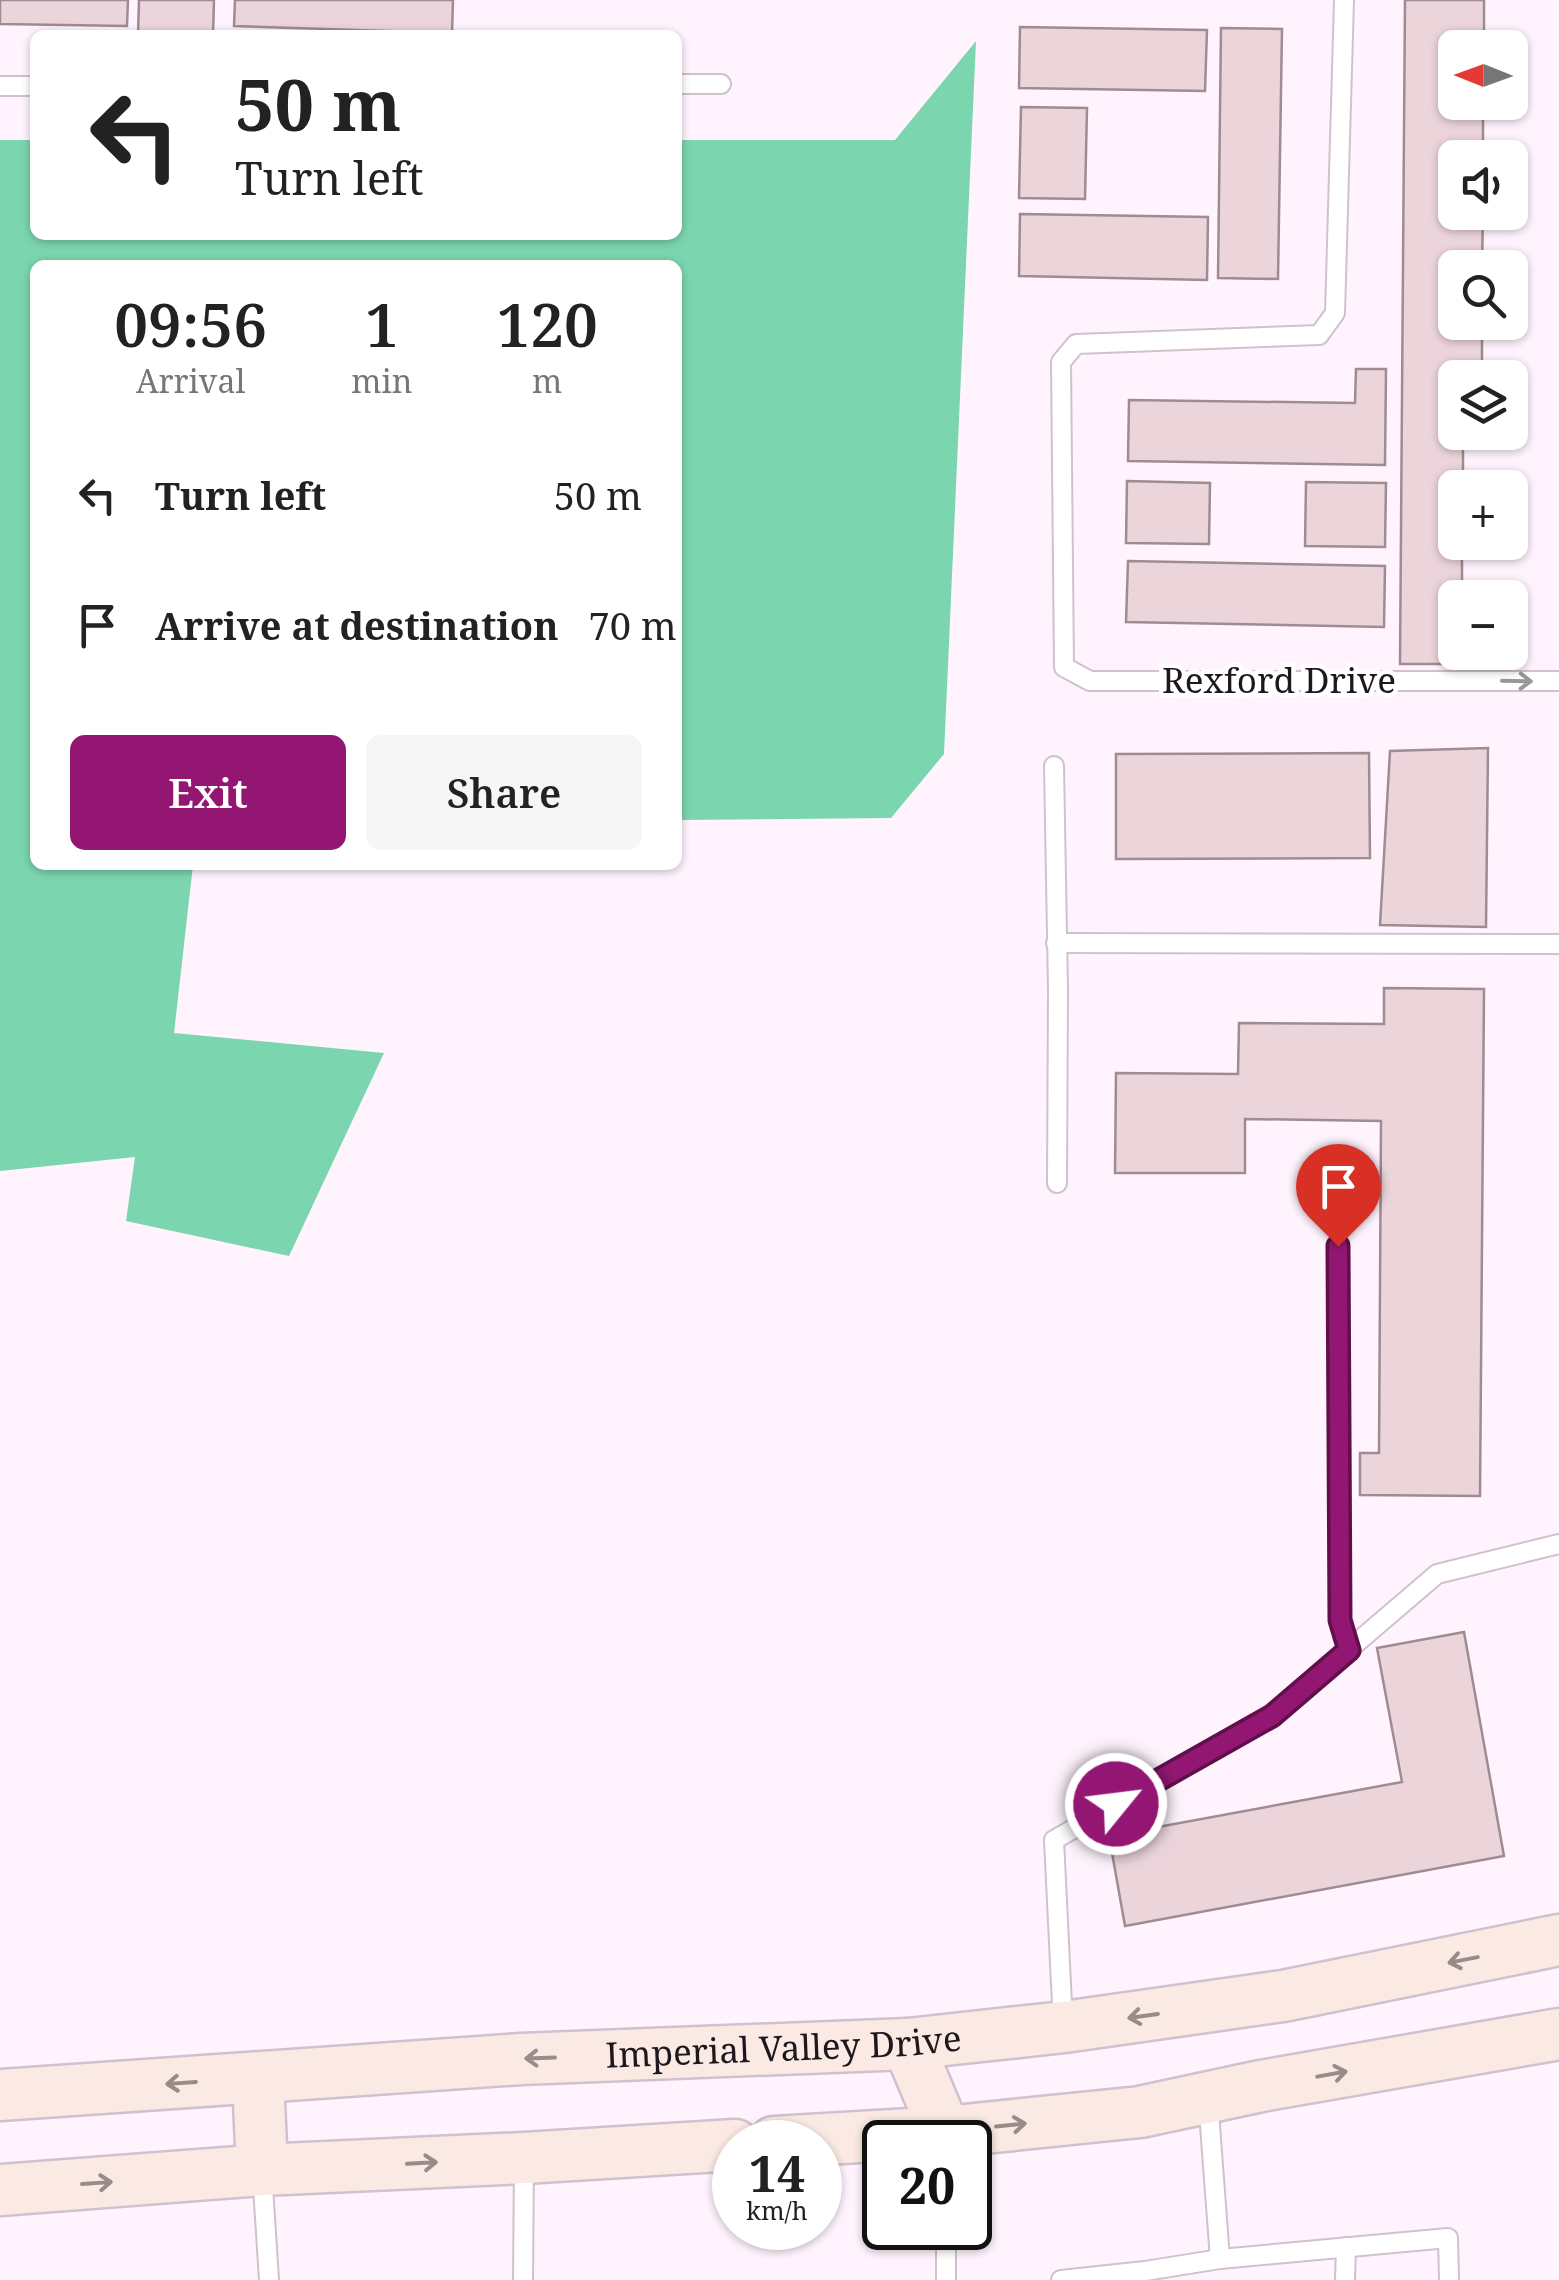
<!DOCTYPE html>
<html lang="en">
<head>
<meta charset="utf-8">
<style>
	body { margin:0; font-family:"Noto Serif",serif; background:#f6f6f6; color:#222; height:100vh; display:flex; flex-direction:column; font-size:38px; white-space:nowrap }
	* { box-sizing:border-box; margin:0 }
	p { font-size:32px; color:#767676 }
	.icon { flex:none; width:55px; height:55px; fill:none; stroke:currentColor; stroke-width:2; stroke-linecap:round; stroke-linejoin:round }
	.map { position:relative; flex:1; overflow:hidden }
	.side { position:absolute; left:30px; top:260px; width:652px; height:610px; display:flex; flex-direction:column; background:#fff; border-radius:15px; box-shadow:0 2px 8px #0004 }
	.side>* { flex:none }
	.top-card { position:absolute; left:30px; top:30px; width:652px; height:210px; border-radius:15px; box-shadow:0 2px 8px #0004; background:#fff; color:#222; overflow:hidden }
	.needle { width:65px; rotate:271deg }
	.buttons { position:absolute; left:1438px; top:30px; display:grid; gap:20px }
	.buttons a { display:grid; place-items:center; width:90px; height:90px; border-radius:15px; background:#fff; box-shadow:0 2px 8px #0004; font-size:50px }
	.speed { position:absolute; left:712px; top:2120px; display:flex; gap:20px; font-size:50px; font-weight:700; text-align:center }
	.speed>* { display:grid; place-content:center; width:130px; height:130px; border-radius:50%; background:#fff; box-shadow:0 2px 8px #0004; line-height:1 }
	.speed small { font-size:25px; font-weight:400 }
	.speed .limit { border:5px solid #111; border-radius:15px; background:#fff; color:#111 }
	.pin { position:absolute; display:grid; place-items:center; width:85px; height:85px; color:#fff; margin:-102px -42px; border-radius:50% 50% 50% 0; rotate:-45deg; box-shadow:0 0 10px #0007 }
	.pin .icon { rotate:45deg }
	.me { position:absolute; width:110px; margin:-55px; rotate:61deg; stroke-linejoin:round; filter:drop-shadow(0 0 8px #0008) }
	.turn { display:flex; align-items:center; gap:35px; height:210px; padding:0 40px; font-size:45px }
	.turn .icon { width:130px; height:130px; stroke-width:2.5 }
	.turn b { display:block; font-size:70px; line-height:85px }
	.eta { display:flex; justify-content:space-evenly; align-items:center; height:170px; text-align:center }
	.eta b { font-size:60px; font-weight:600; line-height:70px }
	.action { display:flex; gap:20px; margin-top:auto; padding:20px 40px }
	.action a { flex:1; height:115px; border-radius:15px; background:#931772; color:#fff; font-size:40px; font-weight:600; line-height:115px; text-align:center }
	.action a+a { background:#f6f6f6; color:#222 }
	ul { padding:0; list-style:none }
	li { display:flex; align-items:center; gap:30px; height:130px; padding:0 40px }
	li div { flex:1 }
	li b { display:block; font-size:38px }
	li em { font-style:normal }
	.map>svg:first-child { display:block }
	.forest { fill:#7bd6af }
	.building { fill:#ecd4db; stroke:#a08b92; stroke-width:2.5 }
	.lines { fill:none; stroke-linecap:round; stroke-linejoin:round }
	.lane-casing { stroke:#d1c1cf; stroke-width:22 }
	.secondary-casing { stroke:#d1c1cf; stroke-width:55 }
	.lane { stroke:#fff; stroke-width:18 }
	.secondary { stroke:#faeae3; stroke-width:50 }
	.oneway { stroke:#9a979a }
	.oneway2 { stroke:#978c8a }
	.route-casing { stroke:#600f4a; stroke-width:25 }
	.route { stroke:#931772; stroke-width:18 }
	.labels { text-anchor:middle; stroke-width:9; stroke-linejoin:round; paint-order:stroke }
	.street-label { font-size:35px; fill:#1e181e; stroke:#fff }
</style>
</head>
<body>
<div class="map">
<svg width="1559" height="2280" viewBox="0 0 1559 2280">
	<rect width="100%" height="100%" fill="#fff4fd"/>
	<polygon class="forest" points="976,41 944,754 891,818 678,820 678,265 35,265 35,865 193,865 174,1033 384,1053 289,1256 126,1221 135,1157 0,1171 0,140 35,140 35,235 678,235 678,140 895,140"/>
	<g class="building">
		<polygon points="0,0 128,0 127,26 0,24"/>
		<polygon points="139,0 214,0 213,35 138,35"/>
		<polygon points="235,0 453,0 452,33 234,26"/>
		<polygon points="1405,0 1484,0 1484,48 1455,48 1455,102 1483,102 1483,158 1455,158 1455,212 1483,212 1482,268 1455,268 1455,322 1482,322 1482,378 1455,378 1455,432 1481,432 1481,436 1463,435 1463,488 1455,488 1455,542 1462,542 1462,598 1455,598 1455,652 1461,652 1461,664 1400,664"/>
		<polygon points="1020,27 1207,30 1205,91 1019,88"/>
		<polygon points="1221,28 1282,29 1278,279 1218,278"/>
		<polygon points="1021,107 1087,108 1085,199 1019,198"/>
		<polygon points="1020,214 1208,217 1207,280 1019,276"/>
		<polygon points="1356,369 1386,369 1385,465 1128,461 1129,400 1355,403"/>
		<polygon points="1127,481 1210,483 1209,544 1126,543"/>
		<polygon points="1306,482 1386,483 1385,547 1305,546"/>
		<polygon points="1128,561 1385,566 1384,627 1126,622"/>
		<polygon points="1488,748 1486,927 1380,925 1390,751"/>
		<polygon points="1369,753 1370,858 1116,859 1116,754"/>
		<polygon points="1384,988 1484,989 1480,1496 1360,1495 1360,1453 1379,1453 1381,1121 1245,1119 1245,1173 1115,1173 1116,1073 1238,1074 1239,1023 1384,1024"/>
		<polygon points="1464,1632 1504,1856 1125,1926 1109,1836 1402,1782 1377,1648"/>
	</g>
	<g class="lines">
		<defs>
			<g id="lane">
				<polyline points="1344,0 1335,313 1319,335 1076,344 1061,362 1064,667 1090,681 1559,681"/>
				<polyline points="678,84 721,84"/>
				<polyline points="0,86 35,86"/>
				<polyline points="1054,766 1058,991 1057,1183"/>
				<polyline points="1056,943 1559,944"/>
				<polyline points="1338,1246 1339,1621 1349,1650"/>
				<polyline points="1063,2025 1054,1840 1271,1716 1437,1574 1559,1544"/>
				<polyline points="1208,2099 1220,2259"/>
				<polyline points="262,2171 269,2280"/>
				<polyline points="946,2228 946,2280"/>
				<polyline points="523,2280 524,2161"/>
				<polyline points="1061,2280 1145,2271 1220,2259 1448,2238 1449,2280"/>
				<polyline points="1345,2280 1346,2247"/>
			</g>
			<g id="secondary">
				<polyline points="908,2044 945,2132"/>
				<polyline points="258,2078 262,2170"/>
				<path id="s1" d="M0 2095 521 2059 908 2044 1064 2027 1283 1996 1559 1940"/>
				<polyline points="774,2142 945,2132 1140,2112 1261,2086 1559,2034"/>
				<polyline points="0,2190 262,2170 524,2158 735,2145"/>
			</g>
		</defs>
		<use href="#lane" class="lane-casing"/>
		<use href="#secondary" class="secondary-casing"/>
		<use href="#lane" class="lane"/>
		<use href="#secondary" class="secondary"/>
	</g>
	<defs><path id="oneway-shaft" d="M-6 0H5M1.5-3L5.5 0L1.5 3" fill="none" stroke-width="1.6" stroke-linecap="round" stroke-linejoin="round" transform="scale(2.5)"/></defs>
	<use class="oneway" href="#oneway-shaft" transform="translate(1517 681) rotate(1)"/>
	<g class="oneway2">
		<use href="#oneway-shaft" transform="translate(1463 1960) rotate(169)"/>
		<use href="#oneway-shaft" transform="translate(1143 2016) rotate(172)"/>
		<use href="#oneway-shaft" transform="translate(540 2058) rotate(178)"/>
		<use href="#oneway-shaft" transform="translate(1332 2074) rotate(-10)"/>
		<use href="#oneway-shaft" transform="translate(181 2083) rotate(176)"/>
		<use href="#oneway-shaft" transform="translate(1011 2125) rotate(-6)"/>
		<use href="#oneway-shaft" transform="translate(422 2163) rotate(-3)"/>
		<use href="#oneway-shaft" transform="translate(97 2183) rotate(-4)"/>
	</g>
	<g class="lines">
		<defs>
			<polyline id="route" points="1116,1804 1272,1716 1349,1650 1340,1620 1338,1246"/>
		</defs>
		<use href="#route" class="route-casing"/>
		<use href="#route" class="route"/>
	</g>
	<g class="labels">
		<g class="street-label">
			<text x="1279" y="693">Rexford Drive</text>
			<text dy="12" stroke="none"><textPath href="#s1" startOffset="785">Imperial Valley Drive</textPath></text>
		</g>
	</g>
</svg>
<div class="buttons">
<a><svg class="needle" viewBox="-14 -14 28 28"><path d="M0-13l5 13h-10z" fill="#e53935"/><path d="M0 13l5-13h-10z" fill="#767676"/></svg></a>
<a><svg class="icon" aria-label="sound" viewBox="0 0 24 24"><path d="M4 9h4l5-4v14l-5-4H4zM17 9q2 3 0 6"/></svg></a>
<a><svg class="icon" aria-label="search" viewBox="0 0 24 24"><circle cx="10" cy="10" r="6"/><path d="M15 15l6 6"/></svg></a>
<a><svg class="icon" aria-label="layers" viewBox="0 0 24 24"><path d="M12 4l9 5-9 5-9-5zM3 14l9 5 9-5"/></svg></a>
<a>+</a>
<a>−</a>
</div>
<div class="speed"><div>14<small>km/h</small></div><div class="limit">20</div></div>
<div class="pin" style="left:1338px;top:1246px;background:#d93025"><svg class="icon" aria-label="arrive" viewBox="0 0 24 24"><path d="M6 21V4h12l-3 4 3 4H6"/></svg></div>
<svg class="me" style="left:1116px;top:1804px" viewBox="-20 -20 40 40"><circle r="17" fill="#931772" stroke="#fff" stroke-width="3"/><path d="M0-11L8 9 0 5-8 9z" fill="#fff"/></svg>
<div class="top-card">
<div class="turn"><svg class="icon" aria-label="left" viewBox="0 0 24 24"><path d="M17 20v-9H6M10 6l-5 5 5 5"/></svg><div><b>50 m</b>Turn left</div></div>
</div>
<section class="side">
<div class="eta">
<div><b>09:56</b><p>Arrival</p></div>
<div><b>1</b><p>min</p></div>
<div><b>120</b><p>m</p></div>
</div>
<ul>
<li><svg class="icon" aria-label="left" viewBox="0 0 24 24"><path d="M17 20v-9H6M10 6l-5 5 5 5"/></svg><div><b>Turn left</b></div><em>50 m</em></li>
<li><svg class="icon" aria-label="arrive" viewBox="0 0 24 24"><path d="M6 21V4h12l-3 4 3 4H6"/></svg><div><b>Arrive at destination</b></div><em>70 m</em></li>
</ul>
<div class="action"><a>Exit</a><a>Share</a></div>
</section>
</div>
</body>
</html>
